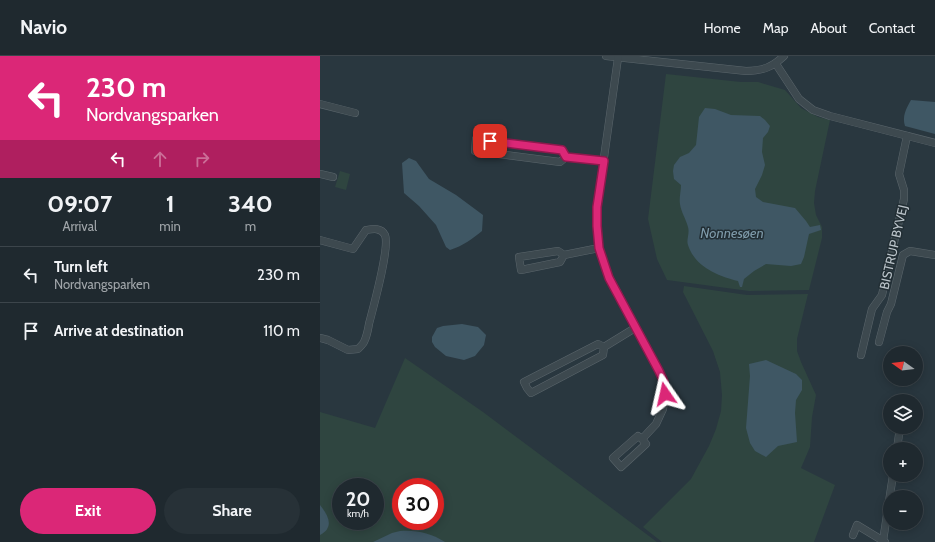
<!DOCTYPE html>
<html lang="en">
<head>
<meta charset="utf-8">
<style>
	body { margin:0; font-family:Cabin,sans-serif; background:#273137; color:#f1f3f6; height:100vh; display:flex; flex-direction:column; font-size:15px; white-space:nowrap }
	* { box-sizing:border-box; margin:0 }
	p { font-size:13px; color:#a1a6aa }
	.icon { flex:none; width:22px; height:22px; fill:none; stroke:currentColor; stroke-width:2; stroke-linecap:round; stroke-linejoin:round }
	.map { position:relative; flex:1; overflow:hidden }
	.sheet { display:flex; flex-direction:column; background:#1f292f; width:320px }
	.sheet>* { flex:none }
	.banner { background:#db2777; color:#fff; overflow:hidden }
	.needle { width:26px; rotate:284deg }
	.fabs { position:absolute; left:563px; top:290px; display:grid; gap:8px }
	.fabs a { display:grid; place-items:center; width:40px; height:40px; border-radius:50%; background:#1f292f; box-shadow:0 2px 10px #0003,0 0 0 1px #3c454b; font-size:20px }
	.speed { position:absolute; left:12px; top:422px; display:flex; gap:8px; font-size:20px; font-weight:700; text-align:center }
	.speed>* { display:grid; place-content:center; width:52px; height:52px; border-radius:50%; background:#1f292f; box-shadow:0 2px 10px #0003,0 0 0 1px #3c454b; line-height:1 }
	.speed small { font-size:10px; font-weight:400 }
	.speed .limit { border:6px solid #d22; background:#fff; color:#111 }
	.pin { position:absolute; display:grid; place-items:center; width:34px; height:34px; color:#fff; margin:-17px; border-radius:8px; box-shadow:0 2px 6px #0006 }
	.me { position:absolute; width:44px; margin:-22px; rotate:349deg; stroke-linejoin:round; filter:drop-shadow(0 0 3px #0008) }
	.turn { display:flex; align-items:center; gap:14px; height:84px; padding:0 20px; font-size:18px }
	.turn .icon { width:52px; height:52px; stroke-width:2.5 }
	.turn b { display:block; font-size:28px; line-height:34px }
	.lanes { display:flex; align-items:center; height:38px; padding:0 20px; background:#0003; justify-content:center; gap:20px; direction:ltr }
	.lanes .off { opacity:.35 }
	.eta { display:flex; justify-content:space-evenly; align-items:center; height:68px; text-align:center }
	.eta b { font-size:24px; font-weight:700; line-height:28px }
	.cta { display:flex; gap:8px; margin-top:auto; padding:8px 20px }
	.cta a { flex:1; height:46px; border-radius:24px; background:#db2777; color:#fff; font-size:16px; font-weight:700; line-height:46px; text-align:center }
	.cta a+a { background:#273137; color:#f1f3f6 }
	ul { padding:0; list-style:none }
	li { display:flex; align-items:center; gap:12px; height:56px; padding:0 20px; border-top:1px solid #3c454b }
	li div { flex:1 }
	li b { display:block; font-size:15px }
	li em { font-style:normal }
	header { display:flex; align-items:center; gap:24px; box-sizing:border-box; height:56px; padding:0 20px; background:#1f292f; border-bottom:1px solid #3c454b }
	header strong { font-size:19px }
	nav { display:flex; gap:22px; margin-inline-start:auto; font-size:14px }
	main { display:flex; flex:1; min-height:0 }
	.map>svg:first-child { display:block }
	.green { fill:#2f4540; fill-rule:evenodd }
	.water { fill:#3f5764 }
	.lines { fill:none; stroke-linecap:round; stroke-linejoin:round }
	.street-casing { stroke:#5b666c; stroke-width:8 }
	.street { stroke:#3d494f; stroke-width:7 }
	.route-casing { stroke:#8e194d; stroke-width:10 }
	.route { stroke:#db2777; stroke-width:7 }
	.labels { text-anchor:middle; stroke-width:3; stroke-linejoin:round; paint-order:stroke }
	.street-label { font-size:13px; fill:#bac3c9; stroke:#222e34 }
	.water-label { font-size:14px; font-style:italic; fill:#7e9aa9; stroke:#222e34 }
</style>
</head>
<body>
<header>
<strong>Navio</strong>
<nav><a>Home</a><a>Map</a><a>About</a><a>Contact</a></nav>
</header>
<main>
<section class="sheet">
<div class="banner">
<div class="turn"><svg class="icon" aria-label="left" viewBox="0 0 24 24"><path d="M17 20v-9H6M10 6l-5 5 5 5"/></svg><div><b>230 m</b>Nordvangsparken</div></div>
<div class="lanes"><svg class="icon" aria-label="left" viewBox="0 0 24 24"><path d="M17 20v-9H6M10 6l-5 5 5 5"/></svg><svg class="icon off" aria-label="ahead" viewBox="0 0 24 24"><path d="M12 20V5M6 11l6-6 6 6"/></svg><svg class="icon off" aria-label="right" viewBox="0 0 24 24"><path d="M7 20v-9h11M14 6l5 5-5 5"/></svg></div>
</div>
<div class="eta">
<div><b>09:07</b><p>Arrival</p></div>
<div><b>1</b><p>min</p></div>
<div><b>340</b><p>m</p></div>
</div>
<ul>
<li><svg class="icon" aria-label="left" viewBox="0 0 24 24"><path d="M17 20v-9H6M10 6l-5 5 5 5"/></svg><div><b>Turn left</b><p>Nordvangsparken</p></div><em>230 m</em></li>
<li><svg class="icon" aria-label="arrive" viewBox="0 0 24 24"><path d="M6 21V4h12l-3 4 3 4H6"/></svg><div><b>Arrive at destination</b></div><em>110 m</em></li>
</ul>
<div class="cta"><a>Exit</a><a>Share</a></div>
</section>
<div class="map">
<svg width="615" height="486" viewBox="0 0 615 486">
	<rect width="100%" height="100%" fill="#29373f"/>
	<g class="green">
		<polygon points="346,18 421,26 438,26 465,34 481,52 498,61 510,64 495,135 494,147 496,159 502,171 502,182 489,234 429,235 347,224 337,203 328,163"/>
		<polygon points="20,115 30,118 26,134 15,131"/>
		<polygon points="364,230 427,239 488,238 477,283 477,295 481,306 496,339 492,361 490,391 481,412 515,429 494,486 342,486 323,471 371,423 389,390 396,373 401,355 402,339 400,316 393,295 363,236"/>
		<path d="M85 302 163 356 337 486H0V356L55 372ZM21 431H55V465H21ZM81 431H115V465H81Z"/>
	</g>
	<g class="water">
		<path d="M591 44 615 46V78L585 70C582 60 586 53 591 44Z"/>
		<path d="M385 52 395 53 411 59 440 60 445 64 450 70 448 76 443 82 442 96 445 109 442 119 435 133 436 141 443 146 475 152 486 165 490 171 500 169 501 174 489 178 484 201 481 208 471 210 446 208 434 215 424 223 422 231H420L418 225C398 220 375 211 368 189 366 184 370 177 368 171 366 163 361 156 360 148 359 142 361 135 361 129L354 123 353 115 354 109 360 101 369 97 376 89 379 61Z"/>
		<path d="M89 102 96 105 109 123 136 139 163 159 162 175C152 183 143 190 130 194L126 191 116 169 99 150 84 137 82 107Z"/>
		<polygon points="142,268 158,271 166,279 164,289 155,300 144,304 126,300 115,291 112,286 112,281 117,272 123,270"/>
		<polygon points="446,304 476,318 482,324 482,334 476,344 475,357 477,386 458,390 446,401 435,395 430,387 426,372 430,320 429,308"/>
		<path d="M0 449C8 459 15 471 0 479Z"/>
		<path d="M80 475C98 474 110 477 125 486H53L72 477Z"/>
	</g>
	<g class="lines">
		<defs>
			<g id="street">
				<path d="M286 0 426 15C444 14 451 12 464 0"/>
				<polyline points="298,2 277,151 277,170 279,192 289,221 339,315 344,326 345,338 343,353 336,368 322,383 326,388 301,411 293,402 318,380 322,383"/>
				<polyline points="456,8 479,43 493,54 510,60 615,87"/>
				<polyline points="0,48 35,57"/>
				<polyline points="246,101 240,106 155,95 156,83 242,94 246,101 284,105"/>
				<polyline points="0,118 13,121"/>
				<path d="M0 184 33 193 46 174C52 173 61 171 65 179 70 192 53 252 49 268 48 274 47 280 44 286 43 288 40 291 38 293L28 294 8 284 0 282"/>
				<polyline points="244,199 240,206 201,214 199,201 238,195 244,199 279,192"/>
				<polyline points="559,286 567,256 571,248 583,199 590,195 615,199"/>
				<polyline points="284,291 283,299 211,337 207,332 204,326 278,288 284,291 315,272"/>
				<polyline points="541,299 552,253 562,239 584,143 584,134 579,118 587,80"/>
				<polyline points="577,393 580,371"/>
				<polyline points="533,479 537,469 565,486"/>
				<polyline points="563,485 573,419"/>
			</g>
		</defs>
		<use href="#street" class="street-casing"/>
		<use href="#street" class="street"/>
	</g>
	<g class="lines">
		<defs>
			<polyline id="route" points="170,85 242,94 246,101 284,105 277,151 277,170 279,192 289,222 339,315 344,326 345,338"/>
		</defs>
		<use href="#route" class="route-casing"/>
		<use href="#route" class="route"/>
	</g>
	<g class="labels">
		<g class="street-label">
			<text transform="translate(573 191) rotate(-77)" y="5">BISTRUP BYVEJ</text>
		</g>
		<g class="water-label">
			<text x="412" y="182">Nonnesøen</text>
		</g>
	</g>
</svg>
<div class="fabs">
<a><svg class="needle" viewBox="-14 -14 28 28"><path d="M0-13l5 13h-10z" fill="#e53935"/><path d="M0 13l5-13h-10z" fill="#a1a6aa"/></svg></a>
<a><svg class="icon" aria-label="layers" viewBox="0 0 24 24"><path d="M12 4l9 5-9 5-9-5zM3 14l9 5 9-5"/></svg></a>
<a>+</a>
<a>−</a>
</div>
<div class="speed"><div>20<small>km/h</small></div><div class="limit">30</div></div>
<div class="pin" style="left:170px;top:85px;background:#d93025"><svg class="icon" aria-label="arrive" viewBox="0 0 24 24"><path d="M6 21V4h12l-3 4 3 4H6"/></svg></div>
<svg class="me" style="left:345px;top:338px" viewBox="-20 -20 40 40"><path d="M0-17L14 15 0 8-14 15z" fill="#db2777" stroke="#fff" stroke-width="4"/></svg>
</div>
</main>
</body>
</html>
